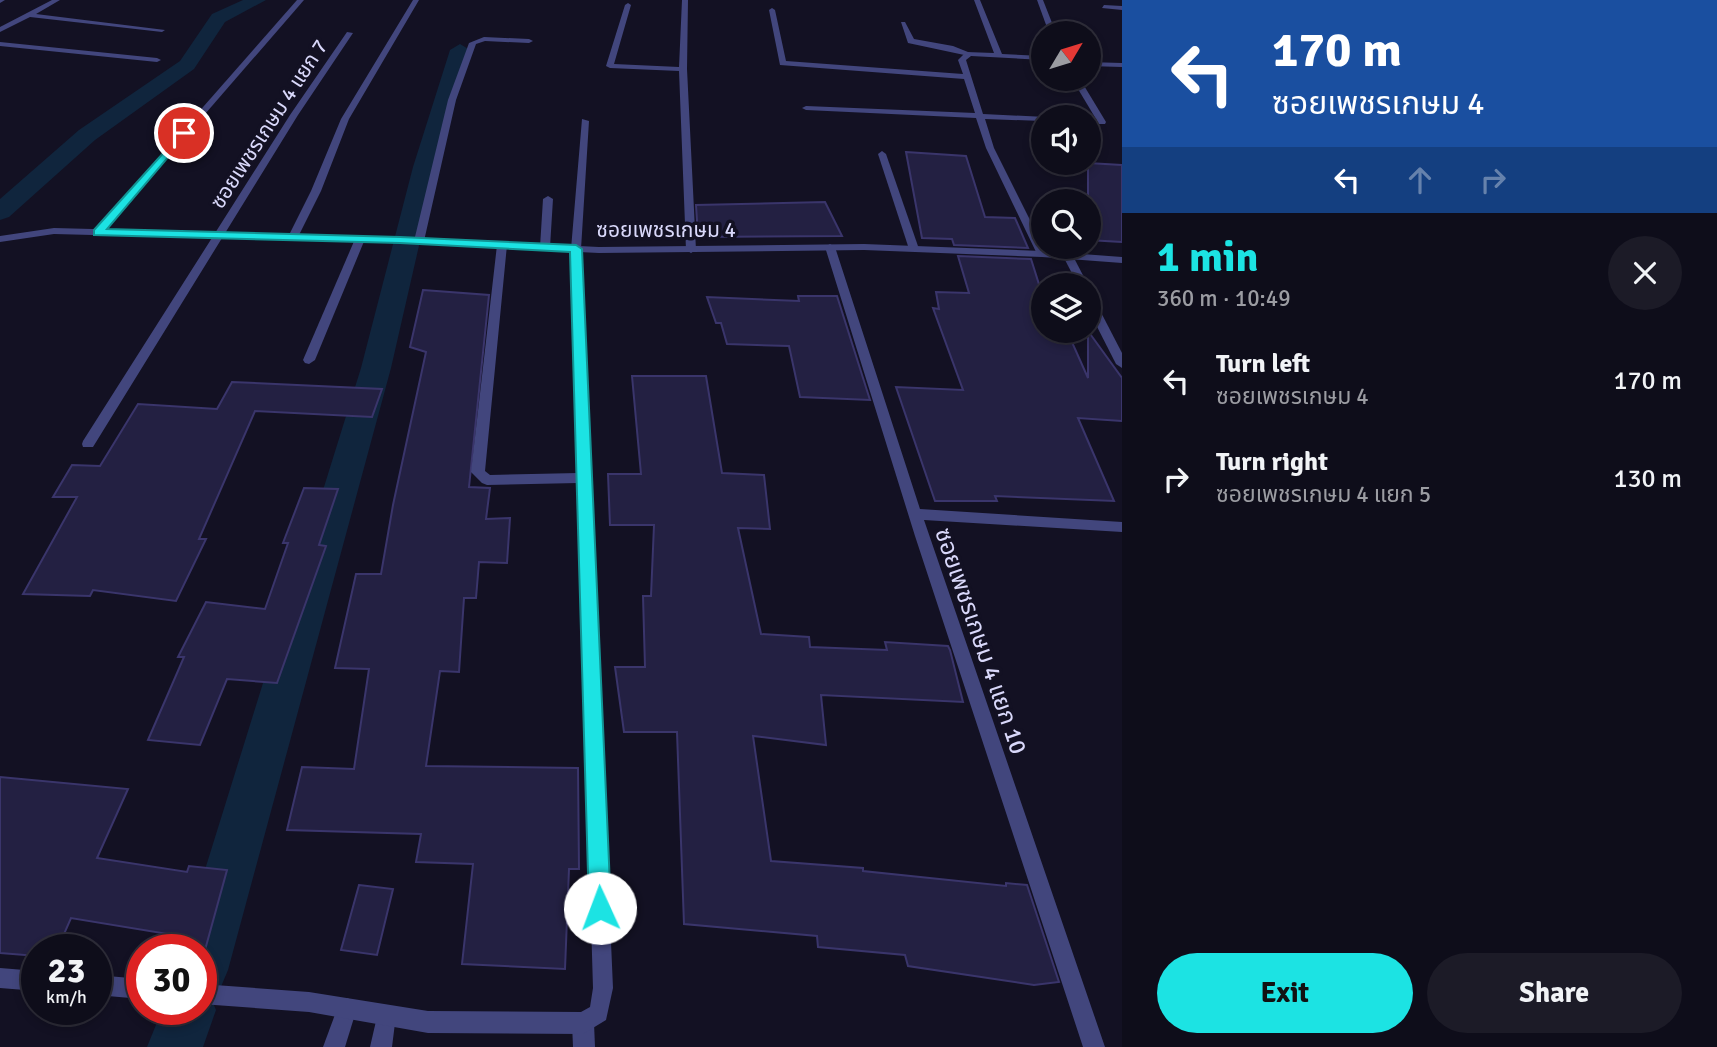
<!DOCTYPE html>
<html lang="en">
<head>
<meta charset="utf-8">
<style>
	body { margin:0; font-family:Signika,"Noto Sans Thai",sans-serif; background:#1c1b27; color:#f1f3f6; height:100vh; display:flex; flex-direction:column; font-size:26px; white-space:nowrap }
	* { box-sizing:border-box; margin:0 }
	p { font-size:23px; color:#9b9ca2 }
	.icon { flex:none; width:38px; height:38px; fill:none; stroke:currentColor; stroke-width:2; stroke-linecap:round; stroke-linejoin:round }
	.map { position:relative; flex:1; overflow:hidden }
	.drawer { display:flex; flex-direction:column; background:#0e0d1a; width:595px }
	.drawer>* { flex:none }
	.hud { background:#1a4fa0; color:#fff; overflow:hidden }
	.needle { width:46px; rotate:52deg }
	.controls { position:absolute; left:1031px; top:21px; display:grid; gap:14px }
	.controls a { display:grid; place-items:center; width:70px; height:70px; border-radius:50%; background:#0e0d1a; box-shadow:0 4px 10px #0003,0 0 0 2px #2e2d39; font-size:35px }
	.speed { position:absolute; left:21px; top:934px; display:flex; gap:14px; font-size:35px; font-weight:700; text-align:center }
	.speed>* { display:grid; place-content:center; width:91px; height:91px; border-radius:50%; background:#0e0d1a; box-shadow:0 4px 10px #0003,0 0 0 2px #2e2d39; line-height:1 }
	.speed small { font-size:18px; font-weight:400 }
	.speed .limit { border:10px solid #d22; background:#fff; color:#111 }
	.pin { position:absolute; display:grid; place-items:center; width:60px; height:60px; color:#fff; margin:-30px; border:4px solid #fff; border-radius:50%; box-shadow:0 2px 7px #0007 }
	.me { position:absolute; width:77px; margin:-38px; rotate:358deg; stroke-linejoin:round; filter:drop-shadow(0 0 5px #0008) }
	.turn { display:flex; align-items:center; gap:24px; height:147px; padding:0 35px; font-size:32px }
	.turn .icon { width:91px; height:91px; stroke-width:2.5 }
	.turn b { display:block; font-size:49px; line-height:60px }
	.lanes { display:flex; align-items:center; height:66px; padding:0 35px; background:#0003; justify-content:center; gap:35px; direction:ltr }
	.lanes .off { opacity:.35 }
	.round { display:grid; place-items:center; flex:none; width:74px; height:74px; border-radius:37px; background:#1c1b27 }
	.overview { display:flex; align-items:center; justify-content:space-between; height:119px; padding:0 35px }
	h1 { font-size:42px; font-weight:700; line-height:52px; color:#1ce3e3 }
	.cta { display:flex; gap:14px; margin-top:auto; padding:14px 35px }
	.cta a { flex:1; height:80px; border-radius:42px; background:#1ce3e3; color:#111; font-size:28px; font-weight:700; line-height:80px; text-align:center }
	.cta a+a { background:#1c1b27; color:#f1f3f6 }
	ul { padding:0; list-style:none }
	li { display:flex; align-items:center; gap:21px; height:98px; padding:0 35px }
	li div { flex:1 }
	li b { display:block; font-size:26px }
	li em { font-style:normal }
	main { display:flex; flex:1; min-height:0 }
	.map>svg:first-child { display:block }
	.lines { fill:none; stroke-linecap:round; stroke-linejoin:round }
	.canal { fill:#10253d; fill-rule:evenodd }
	.building { fill:#232042; stroke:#3a356b; stroke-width:2 }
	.service { fill:#42467d; fill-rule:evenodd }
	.minor { fill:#42467d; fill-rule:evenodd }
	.tertiary { fill:#42467d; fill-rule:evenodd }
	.route { fill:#1ce3e3; stroke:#129494; stroke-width:2 }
	.labels { text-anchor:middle; stroke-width:7; stroke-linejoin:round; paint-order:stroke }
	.far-street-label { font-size:21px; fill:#d9d8fa; stroke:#131123 }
	.street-label { font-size:24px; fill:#d9d8fa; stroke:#131123 }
</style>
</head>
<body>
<main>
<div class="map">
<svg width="1122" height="1047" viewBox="0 0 1122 1047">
	<rect width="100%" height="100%" fill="#131123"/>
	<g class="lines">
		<g class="canal">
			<polygon points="243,0 266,0 225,22 194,69 95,140 9,217 0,220 0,199 79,130 180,61 212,14"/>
			<polygon points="460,44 470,50 437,167 391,368 228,970 220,989 209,993 216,1010 203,1047 147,1047 162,1010 201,1010 201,950 180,950 361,368 413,167 450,50"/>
		</g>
	</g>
	<g class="building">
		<polygon points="906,152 966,156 985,217 1015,218 1028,248 954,245 952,239 922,238"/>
		<polygon points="1088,163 1122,165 1122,242 1088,240"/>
		<polygon points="825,202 842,236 698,237 696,205"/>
		<polygon points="958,256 1031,259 1043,297 1043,331 1067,331 1088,378 1088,331 1122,378 1122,421 1078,418 1114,501 995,496 997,501 935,501 896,387 963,390 933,308 939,309 936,292 969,293"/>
		<polygon points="423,290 489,295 469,487 490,488 486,519 510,518 507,563 479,562 476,598 464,598 459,672 440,671 426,766 578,768 579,869 569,869 565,969 462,964 473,864 416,862 421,834 287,830 302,767 354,769 369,669 335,668 356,574 381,574 393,505 426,352 410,347"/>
		<polygon points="798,296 837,296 870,400 800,397 789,346 727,344 721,323 716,323 707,297 799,301"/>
		<polygon points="632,376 706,376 722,473 764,475 770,529 738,528 761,634 809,637 810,647 887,650 885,642 948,646 950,650 963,702 821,695 826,745 753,736 771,861 863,868 863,871 1006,886 1006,883 1027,885 1059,982 1034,985 908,966 905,955 818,947 817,936 684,924 677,732 624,732 615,667 645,667 643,596 651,596 654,525 610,525 608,474 641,474"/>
		<polygon points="232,382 382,389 372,417 255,411 199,539 206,539 176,601 93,590 90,596 23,594 77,497 53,497 72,465 100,466 138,404 217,409"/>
		<polygon points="304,488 338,489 319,545 326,546 277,683 227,679 200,745 148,740 184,657 178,657 206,602 265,609 288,543 283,543"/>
		<polygon points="0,777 128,789 97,858 187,872 189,866 227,870 205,950 163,950 168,934 71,918 57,950 37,950 37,956 0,953"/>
		<polygon points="359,885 393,889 377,955 341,950"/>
	</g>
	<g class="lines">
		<g class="service">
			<polygon points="901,22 905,22 914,39 953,46 973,54 969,56 908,43"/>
			<polygon points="347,998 354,1001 357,1008 345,1047 323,1047 340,1001"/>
			<polygon points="386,1005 393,1008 396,1015 392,1047 370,1047 379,1008"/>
			<polygon points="583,1012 590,1016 594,1023 595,1047 573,1047 572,1023 576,1016"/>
		</g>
		<g class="minor">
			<polygon points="0,0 5,0 0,3"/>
			<polygon points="52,0 60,0 36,14 165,30 162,32 30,17 0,32 0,27"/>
			<polygon points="297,0 304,0 101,234 95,234 95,230"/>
			<polygon points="413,0 419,0 349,119 321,191 298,237 289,239 288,237 311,191 341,119"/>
			<polygon points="682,0 688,0 687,69 696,250 691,253 686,250 679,71 610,68 606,66 625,5 628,3 631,5 614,64 679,67"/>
			<polygon points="974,0 980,0 1002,54 1043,56 1043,60 971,56 966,60 983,114 1046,117 1043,117 1043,121 985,119 994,148 1047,254 1046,256 1037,254 986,148 976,118 806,110 802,108 806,106 975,113 964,79 780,65 769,10 772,8 775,10 786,61 963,74 958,60 966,52 994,53"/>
			<polygon points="1037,0 1043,0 1056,33 1049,33"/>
			<polygon points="1104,5 1122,6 1122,10 1102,8"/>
			<polygon points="347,32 353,33 298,115 93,447 83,447 82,444 83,441 290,115"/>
			<polygon points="484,37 529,39 533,41 529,43 485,41 476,44 456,100 424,241 415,243 414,241 448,100 469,43"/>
			<polygon points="0,42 157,58 161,60 157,62 0,46"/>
			<polygon points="1088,62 1122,63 1122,67 1088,66"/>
			<polygon points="1072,79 1080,79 1106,122 1105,124 1099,124"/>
			<polygon points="582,119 589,121 581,249 613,988 606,1020 583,1034 428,1033 309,1012 201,1004 201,984 309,992 428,1011 581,1012 590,1007 593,988 578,483 487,485 482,483 471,472 497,245 502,242 507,245 485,471 490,475 578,473 571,249"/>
			<polygon points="882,151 886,154 919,249 918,251 909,249 878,154"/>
			<polygon points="548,196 553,199 550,247 545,250 540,247 543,199"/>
			<polygon points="360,236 365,239 315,360 309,364 305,363 303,360 355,239"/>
			<polygon points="830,244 835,247 920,509 1122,522 1122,532 924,520 1105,1047 1083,1047 915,536 825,247"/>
			<polygon points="1068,253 1073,256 1088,285 1078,285 1063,256"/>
			<polygon points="1088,294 1093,297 1122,353 1122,368 1116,364 1088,309"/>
			<polygon points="0,968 37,971 37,991 0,988"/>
			<polygon points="96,975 142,979 142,999 96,995"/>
		</g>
		<polygon class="tertiary" points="54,228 400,237 599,247 864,244 1042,251 1122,257 1122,263 1042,257 864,250 599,253 400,243 54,234 0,242 0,236"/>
	</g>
	<polygon class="route" points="184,130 187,131 187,135 107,229 400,237 576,245 582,249 611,908 608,916 600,919 592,916 589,908 570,252 400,243 94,235 94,230"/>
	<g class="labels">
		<g class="far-street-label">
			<text transform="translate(269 124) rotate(-57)" y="7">ซอยเพชรเกษม 4 แยก 7</text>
			<text x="666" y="237">ซอยเพชรเกษม 4</text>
		</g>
		<g class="street-label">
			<text transform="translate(981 641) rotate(71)" y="8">ซอยเพชรเกษม 4 แยก 10</text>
		</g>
	</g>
</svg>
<div class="controls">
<a><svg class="needle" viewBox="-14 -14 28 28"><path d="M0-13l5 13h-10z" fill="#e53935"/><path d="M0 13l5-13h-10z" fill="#9b9ca2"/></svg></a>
<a><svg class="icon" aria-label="sound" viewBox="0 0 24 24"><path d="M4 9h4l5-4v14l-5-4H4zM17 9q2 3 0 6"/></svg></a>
<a><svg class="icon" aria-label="search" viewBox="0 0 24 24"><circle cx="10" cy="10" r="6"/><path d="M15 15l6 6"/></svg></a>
<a><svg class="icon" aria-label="layers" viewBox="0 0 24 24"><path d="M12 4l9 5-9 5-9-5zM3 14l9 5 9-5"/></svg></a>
</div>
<div class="speed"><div>23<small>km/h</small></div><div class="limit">30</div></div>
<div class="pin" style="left:184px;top:133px;background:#d93025"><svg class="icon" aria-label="arrive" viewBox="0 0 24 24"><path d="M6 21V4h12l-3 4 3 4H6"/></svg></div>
<svg class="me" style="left:600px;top:908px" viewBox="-20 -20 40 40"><circle r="19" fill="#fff"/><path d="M0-13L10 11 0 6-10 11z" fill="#1ce3e3"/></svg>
</div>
<section class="drawer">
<div class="hud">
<div class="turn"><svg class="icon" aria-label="left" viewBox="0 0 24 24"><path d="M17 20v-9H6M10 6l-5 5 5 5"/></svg><div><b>170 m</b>ซอยเพชรเกษม 4</div></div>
<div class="lanes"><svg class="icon" aria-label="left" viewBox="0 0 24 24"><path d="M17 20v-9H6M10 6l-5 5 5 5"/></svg><svg class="icon off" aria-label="ahead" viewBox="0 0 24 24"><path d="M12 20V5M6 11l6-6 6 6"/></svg><svg class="icon off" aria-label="right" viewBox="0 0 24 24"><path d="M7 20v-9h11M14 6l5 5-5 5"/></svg></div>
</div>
<div class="overview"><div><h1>1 min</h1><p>360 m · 10:49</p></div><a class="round"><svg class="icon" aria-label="close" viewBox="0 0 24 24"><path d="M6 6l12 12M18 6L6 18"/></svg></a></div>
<ul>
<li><svg class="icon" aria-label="left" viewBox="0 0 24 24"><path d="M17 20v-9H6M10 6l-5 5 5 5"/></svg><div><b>Turn left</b><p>ซอยเพชรเกษม 4</p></div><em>170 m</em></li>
<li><svg class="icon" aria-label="right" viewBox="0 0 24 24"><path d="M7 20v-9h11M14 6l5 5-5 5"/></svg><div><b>Turn right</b><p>ซอยเพชรเกษม 4 แยก 5</p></div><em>130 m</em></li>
</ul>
<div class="cta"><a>Exit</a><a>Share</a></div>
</section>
</main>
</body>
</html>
